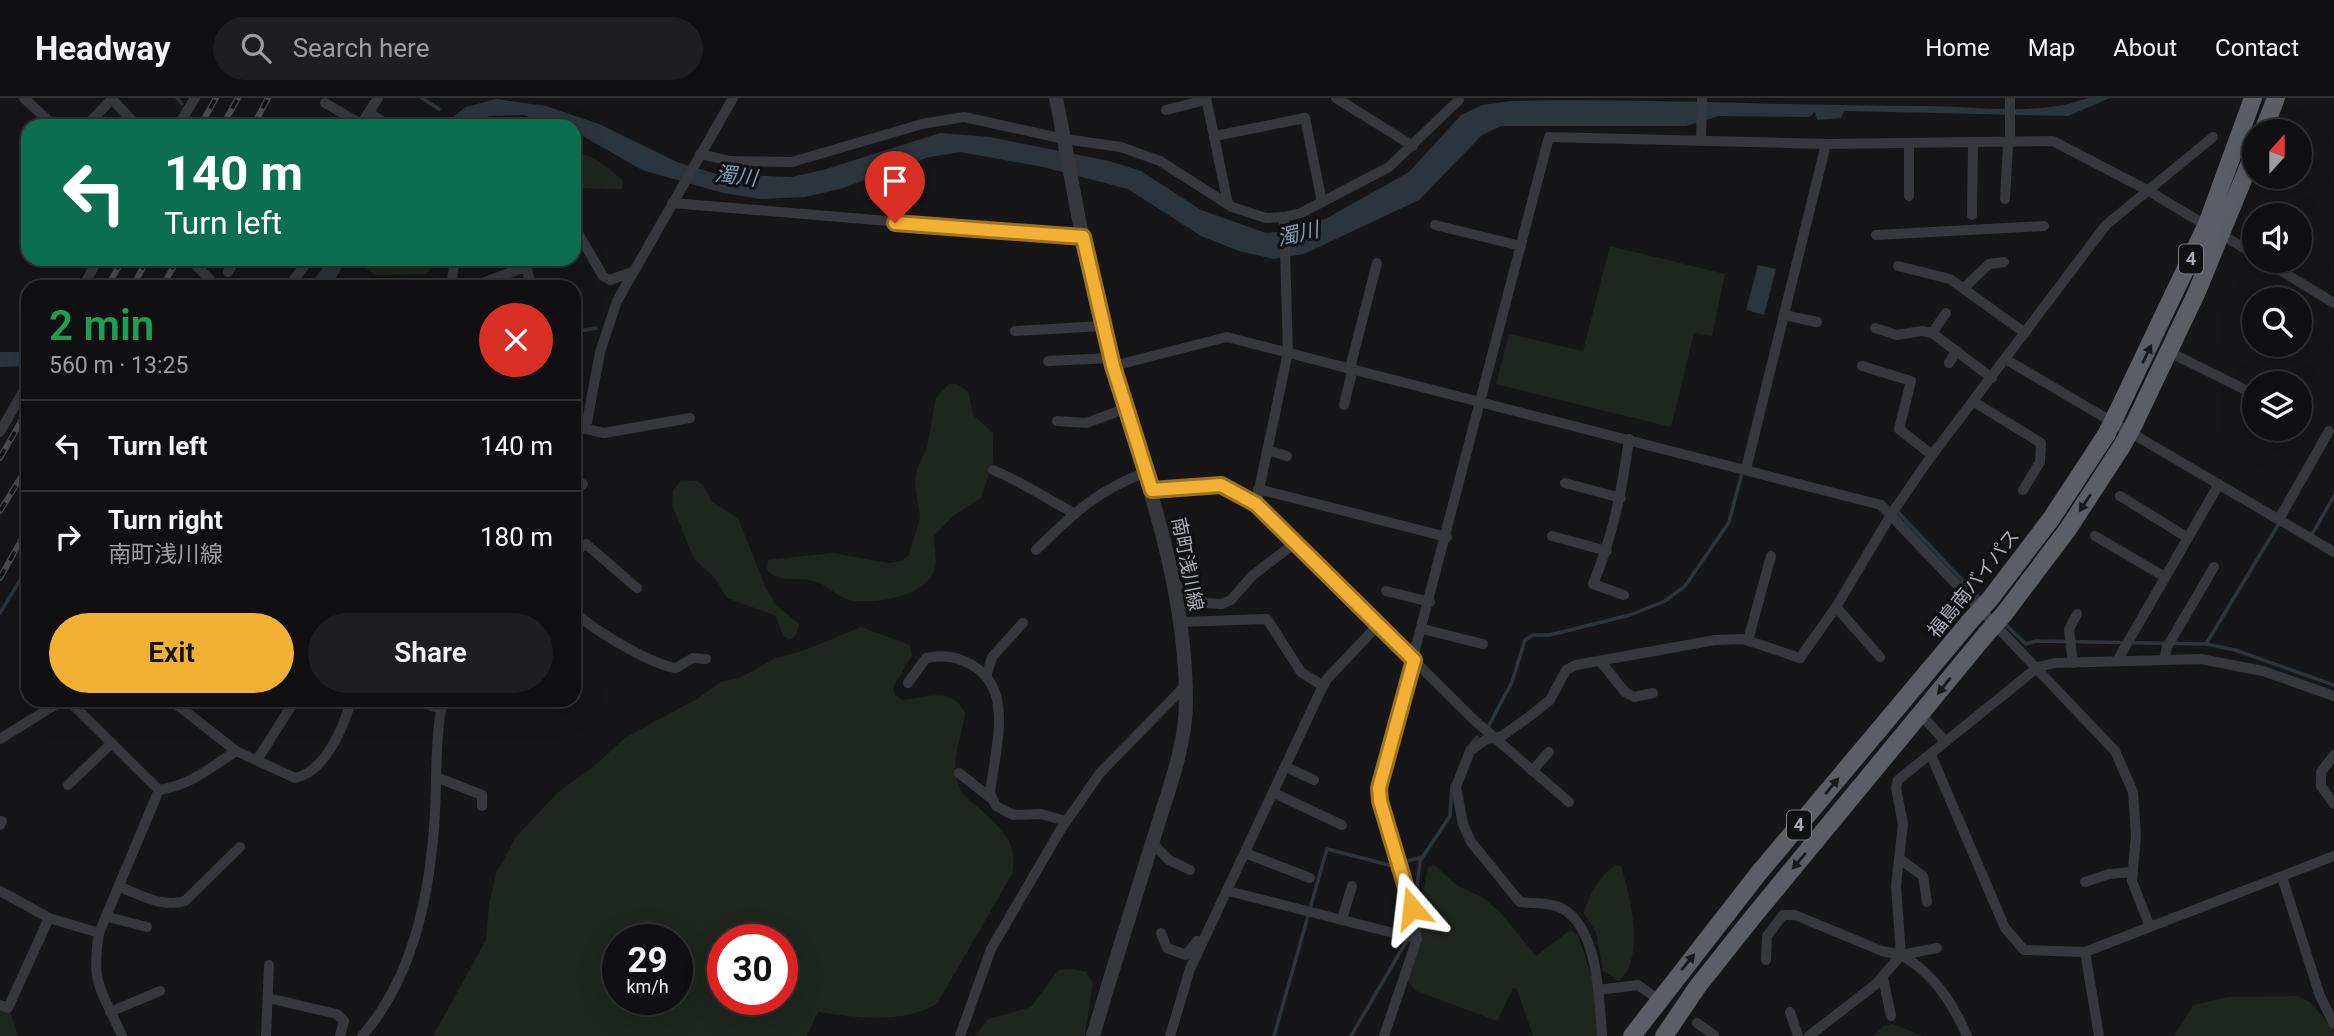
<!DOCTYPE html>
<html lang="en">
<head>
<meta charset="utf-8">
<style>
	body { margin:0; font-family:Roboto,"Noto Sans JP",sans-serif; background:#1e1e20; color:#f1f3f6; height:100vh; display:flex; flex-direction:column; font-size:26px; white-space:nowrap }
	* { box-sizing:border-box; margin:0 }
	p { font-size:23px; color:#9c9d9f }
	.icon { flex:none; width:38px; height:38px; fill:none; stroke:currentColor; stroke-width:2; stroke-linecap:round; stroke-linejoin:round }
	.map { position:relative; flex:1; overflow:hidden }
	.sheet { position:absolute; left:21px; top:182px; width:560px; height:427px; display:flex; flex-direction:column; background:#101012; border-radius:21px; box-shadow:0 7px 28px #0002,0 0 0 2px #303032 }
	.sheet>* { flex:none }
	.top-card { position:absolute; left:21px; top:21px; width:560px; height:147px; border-radius:21px; box-shadow:0 7px 28px #0002,0 0 0 2px #303032; background:#0b6e4f; color:#fff; overflow:hidden }
	.needle { width:46px; rotate:21deg }
	.buttons { position:absolute; left:2242px; top:21px; display:grid; gap:14px }
	.buttons a { display:grid; place-items:center; width:70px; height:70px; border-radius:50%; background:#101012; box-shadow:0 7px 28px #0002,0 0 0 2px #303032; font-size:35px }
	.speed { position:absolute; left:602px; top:826px; display:flex; gap:14px; font-size:35px; font-weight:700; text-align:center }
	.speed>* { display:grid; place-content:center; width:91px; height:91px; border-radius:50%; background:#101012; box-shadow:0 7px 28px #0002,0 0 0 2px #303032; line-height:1 }
	.speed small { font-size:18px; font-weight:400 }
	.speed .limit { border:10px solid #d22; background:#fff; color:#111 }
	.pin { position:absolute; display:grid; place-items:center; width:60px; height:60px; color:#fff; margin:-72px -30px; border-radius:50% 50% 50% 0; rotate:-45deg; box-shadow:0 0 7px #0007 }
	.pin .icon { rotate:45deg }
	.me { position:absolute; width:77px; margin:-38px; rotate:343deg; stroke-linejoin:round; filter:drop-shadow(0 0 5px #0008) }
	.turn { display:flex; align-items:center; gap:24px; height:147px; padding:0 28px; font-size:32px }
	.turn .icon { width:91px; height:91px; stroke-width:2.5 }
	.turn b { display:block; font-size:49px; line-height:60px }
	.round { display:grid; place-items:center; flex:none; width:74px; height:74px; border-radius:37px; background:#1e1e20 }
	.head { display:flex; align-items:center; justify-content:space-between; height:119px; padding:0 28px }
	h1 { font-size:42px; font-weight:600; line-height:52px; color:#1e9e55 }
	.button { display:flex; gap:14px; margin-top:auto; padding:14px 28px }
	.button a { flex:1; height:80px; border-radius:42px; background:#f2b134; color:#111; font-size:28px; font-weight:600; line-height:80px; text-align:center }
	.button a+a { background:#1e1e20; color:#f1f3f6 }
	ul { padding:0; list-style:none }
	li { display:flex; align-items:center; gap:21px; height:91px; padding:0 28px; border-top:2px solid #303032 }
	li div { flex:1 }
	li b { display:block; font-size:26px }
	li em { font-style:normal }
	header { display:flex; align-items:center; gap:42px; box-sizing:border-box; height:98px; padding:0 35px; background:#101012; border-bottom:2px solid #303032 }
	header strong { font-size:33px }
	nav { display:flex; gap:38px; margin-inline-start:auto; font-size:24px }
	.search { width:490px; height:63px; background:#1e1e20; display:flex; align-items:center; gap:18px; box-sizing:border-box; padding:0 24px; border-radius:38px; color:#9c9d9f; font-size:26px }
	.map>svg:first-child { display:block }
	.green { fill:#1e261f; fill-rule:evenodd }
	.water { fill:#2c353c }
	.lines { fill:none; stroke-linecap:round; stroke-linejoin:round }
	.stream { stroke:#2c353c; stroke-width:3.5 }
	.minor { stroke:#37383d; stroke-width:10 }
	.tertiary { stroke:#37383d; stroke-width:14 }
	.trunk { stroke:#5b5e65; stroke-width:18 }
	.rail-casing { stroke:#4a4c52; stroke-width:6 }
	.rail { stroke:#111113; stroke-width:3.5; stroke-dasharray:10; stroke-linecap:butt }
	.trunk-bridge { stroke:#5b5e65; stroke-width:18 }
	.oneway { fill:#18191b }
	.route-casing { stroke:#9d7322; stroke-width:18 }
	.route { stroke:#f2b134; stroke-width:12 }
	.labels { text-anchor:middle; stroke-width:6; stroke-linejoin:round; paint-order:stroke }
	.shield { fill:#111113; stroke:#7b7e86; stroke-width:2 }
	.shield-label { font-size:18px; font-weight:bold; fill:#a8adb8 }
	.street-label { font-size:19px; fill:#a8adb8; stroke:#111113 }
	.water-label { font-size:21px; font-style:italic; fill:#7f9bb3; stroke:#111113 }
</style>
</head>
<body>
<header>
<strong>Headway</strong>
<div class="search"><svg class="icon" aria-label="search" viewBox="0 0 24 24"><circle cx="10" cy="10" r="6"/><path d="M15 15l6 6"/></svg>Search here</div>
<nav><a>Home</a><a>Map</a><a>About</a><a>Contact</a></nav>
</header>
<div class="map">
<svg width="2334" height="938" viewBox="0 0 2334 938">
	<rect width="100%" height="100%" fill="#161618"/>
	<g class="green">
		<polygon points="574,52 597,62 623,82 622,91 574,90"/>
		<polygon points="1610,148 1725,176 1712,238 1694,235 1671,329 1496,286 1509,236 1583,253"/>
		<polygon points="366,161 431,161 431,170 426,176 375,177 365,170"/>
		<path d="M949 286H956L968 293 973 317 993 335V364L981 400 953 418 934 438C933 449 938 460 935 470 928 498 880 505 856 503 842 503 830 489 817 484 799 477 781 487 767 472L768 462 833 455 888 465 901 463 909 457 920 420 915 385 917 371 927 349 936 300Z"/>
		<polygon points="681,382 697,383 704,388 712,404 738,420 765,488 775,506 799,526 796,537 790,542 783,538 776,518 727,500 714,479 694,461 672,407 673,393"/>
		<path d="M861 529 910 547 912 557 893 590 895 597 903 602C928 600 950 587 965 615 962 642 947 666 962 694 965 700 973 705 978 709 1000 730 1019 743 1012 776L937 906C900 926 859 920 818 914L807 938H433L486 842 489 807 496 776 515 740 558 694 594 668 626 639 697 601 721 584 739 580 776 560 805 552ZM618 842H677V901H618ZM723 842H782V901H723Z"/>
		<polygon points="1434,767 1458,788 1482,799 1500,814 1536,858 1570,832 1578,837 1597,895 1599,938 1533,938 1517,891 1513,890 1497,923 1416,893 1407,882 1428,769"/>
		<path d="M1617 767 1621 768C1630 798 1646 860 1619 883L1603 873 1596 834 1584 816C1587 800 1602 773 1617 767Z"/>
		<polygon points="1074,871 1086,874 1093,884 1085,938 975,938 988,921 1031,909 1058,872"/>
		<polygon points="2298,898 2310,904 2334,932 2334,938 2174,938 2193,907 2228,899"/>
		<polygon points="0,910 11,916 18,938 0,938"/>
		<polygon points="1893,926 1922,938 1873,938 1883,928"/>
	</g>
	<g class="water">
		<path d="M2088 0H2110L2068 18 1844 13 1841 20 1817 22 1815 14 1809 19 1719 18 1686 28H1501L1482 37 1419 102 1304 156 1274 161 1239 153 1201 138 1128 91 1043 69 960 54 929 59 840 91 805 99 761 101 723 95 642 72 574 33V28H560L523 17 489 18 469 28H441L466 9 496 1 546 8 599 26 677 64 716 76 791 79 823 72 940 35 990 39 1109 63 1141 73 1201 112 1266 135 1301 132 1329 119 1409 74 1461 17 1482 7 1509 3C1648 0 1786 8 1925 8 1979 8 2036 19 2088 0Z"/>
		<polygon points="330,161 347,161 331,188 308,189"/>
		<polygon points="1758,167 1776,171 1764,217 1746,212"/>
		<polygon points="0,254 28,254 28,268 0,269"/>
	</g>
	<g class="lines">
		<g class="stream">
			<polyline points="177,0 182,6"/>
			<polyline points="422,0 439,11"/>
			<polyline points="574,234 596,230"/>
			<polyline points="1896,412 1982,503"/>
			<polyline points="2311,438 2334,398"/>
			<polyline points="0,515 28,469"/>
			<polyline points="2005,526 2026,546 2036,543 2206,546 2235,552 2334,587"/>
			<polyline points="2206,546 2278,427"/>
			<polyline points="1488,629 1512,584 1525,542 1533,537 1550,537 1630,517 1665,503 1685,488 1729,424 1742,375"/>
			<polyline points="1467,651 1477,639"/>
			<polyline points="1404,764 1422,759"/>
			<polyline points="1415,806 1420,763 1450,718 1452,687"/>
			<polyline points="1311,807 1327,751 1393,768"/>
			<polyline points="1404,833 1407,824"/>
			<polyline points="1274,938 1308,818"/>
			<polyline points="1351,938 1406,844"/>
		</g>
		<g class="minor">
			<polyline points="24,0 54,28"/>
			<polyline points="1206,0 1228,106"/>
			<polyline points="1336,0 1413,48"/>
			<polyline points="2010,0 2010,46"/>
			<polyline points="325,5 361,26"/>
			<polyline points="1166,12 1206,2"/>
			<polyline points="369,15 390,28"/>
			<polyline points="86,28 112,1 137,28"/>
			<polyline points="178,28 195,0"/>
			<polyline points="360,28 378,0"/>
			<polyline points="1215,38 1305,20 1322,104"/>
			<polyline points="1701,41 1702,0"/>
			<polyline points="700,56 730,63 792,64 922,26 964,19 1064,41 1121,49 1160,63 1232,109 1266,120 1284,119 1301,115 1389,69 1459,2"/>
			<polyline points="1909,98 1909,46"/>
			<polyline points="2005,101 2008,46"/>
			<polyline points="672,105 1082,139"/>
			<polyline points="1972,117 1973,46"/>
			<polyline points="1435,127 1521,148"/>
			<polyline points="575,130 603,178 610,182 632,174"/>
			<polyline points="1876,137 2044,128"/>
			<polyline points="190,161 217,189"/>
			<polyline points="524,161 532,189"/>
			<polyline points="2265,163 2334,205"/>
			<polyline points="1898,168 1950,181 2025,235"/>
			<polyline points="228,174 236,161"/>
			<polyline points="83,189 98,161"/>
			<polyline points="288,189 310,161"/>
			<polyline points="451,189 455,161"/>
			<polyline points="471,189 526,169"/>
			<polyline points="1964,190 1989,166 2004,164"/>
			<polyline points="1784,217 1817,224"/>
			<polyline points="1875,230 1897,237 1922,233 1932,235 1992,280"/>
			<polyline points="1015,233 1103,228"/>
			<polyline points="1932,235 1946,215"/>
			<polyline points="2169,254 2248,293"/>
			<polyline points="2007,262 2334,454"/>
			<polyline points="1048,263 1111,260"/>
			<polyline points="1949,265 1957,253"/>
			<polyline points="1113,268 1227,239 1881,407 2115,653 2133,694 2136,737 2132,783 2150,829"/>
			<polyline points="1862,268 1911,283 1899,331 1932,357"/>
			<polyline points="1350,270 1377,165"/>
			<polyline points="1974,304 2041,345 2040,364 2023,392"/>
			<polyline points="1344,307 1353,270"/>
			<polyline points="1057,323 1086,325 1127,310"/>
			<polyline points="582,330 604,335 690,320"/>
			<polyline points="0,334 28,285"/>
			<polyline points="574,335 587,324 600,254 617,203 733,0"/>
			<polyline points="1267,352 1287,358"/>
			<polyline points="1746,371 1826,46"/>
			<path d="M993 372C1022 384 1046 400 1073 415"/>
			<polyline points="1565,385 1621,400"/>
			<polyline points="1258,391 1447,439"/>
			<polyline points="1152,392 1221,387 1256,406 1473,621 1569,704"/>
			<polyline points="574,394 583,386"/>
			<polyline points="2120,398 2188,440"/>
			<polyline points="1256,406 1288,254 1284,119"/>
			<polyline points="2279,421 2329,333"/>
			<polyline points="1552,438 1607,453"/>
			<polyline points="2095,438 2165,479"/>
			<path d="M1036 452C1072 417 1098 391 1147 374"/>
			<polyline points="574,454 586,446 637,490"/>
			<polyline points="1174,488 1189,492 1205,505 1222,506 1231,502 1252,478 1296,444"/>
			<polyline points="1386,493 1430,504"/>
			<path d="M1624 497 1593 486C1613 438 1622 392 1629 341"/>
			<polyline points="1836,509 1880,559"/>
			<path d="M574 513C591 531 652 567 676 570L693 560 706 561"/>
			<polyline points="1180,524 1267,521 1301,574 1323,588"/>
			<polyline points="1423,531 1483,546"/>
			<polyline points="1748,542 1771,458"/>
			<polyline points="2164,561 2167,549 2214,469"/>
			<polyline points="1600,563 1625,594 1634,599 1653,595"/>
			<polyline points="2117,563 2219,386"/>
			<polyline points="2073,565 2069,531 2077,516"/>
			<polyline points="986,579 992,559 1023,525"/>
			<path d="M908 585 926 560C959 553 994 571 998 608 1002 632 993 670 990 695L996 708 1013 717 1041 716 1066 723"/>
			<polyline points="68,602 159,692"/>
			<polyline points="171,602 236,653"/>
			<polyline points="415,602 441,611"/>
			<polyline points="1921,617 1945,643"/>
			<polyline points="0,641 63,602"/>
			<polyline points="1931,657 2005,830 2024,852 2085,854 2334,758"/>
			<polyline points="2334,657 2321,674 2321,688 2334,706"/>
			<polyline points="257,662 293,605"/>
			<polyline points="1286,669 1314,682"/>
			<polyline points="1532,673 1549,654"/>
			<polyline points="959,675 992,701"/>
			<polyline points="436,679 482,697 482,708"/>
			<polyline points="68,687 112,645"/>
			<polyline points="1274,695 1342,727"/>
			<polyline points="0,727 2,723"/>
			<polyline points="1152,745 1169,762 1190,772"/>
			<polyline points="1245,755 1310,780"/>
			<polyline points="1900,761 1923,778 1927,804"/>
			<polyline points="2282,779 2320,898 2334,926"/>
			<polyline points="2085,784 2109,776 2133,774"/>
			<path d="M120 789C141 797 162 810 185 803L240 749"/>
			<path d="M0 793 49 820 99 835C90 889 103 893 122 938"/>
			<polyline points="1228,793 1417,841"/>
			<polyline points="108,819 147,829"/>
			<polyline points="1342,821 1352,788"/>
			<path d="M99 835 159 692C191 687 210 670 236 653L295 680C325 674 344 629 351 602"/>
			<polyline points="1161,835 1167,850 1186,857 1197,843"/>
			<polyline points="2085,854 2099,938"/>
			<path d="M1901 857C1932 874 1953 905 1967 938"/>
			<polyline points="1766,862 1767,838 1783,817 1795,817 1882,853 1901,857 1937,850"/>
			<polyline points="1883,880 1891,918"/>
			<polyline points="1598,892 1638,887 1652,897"/>
			<polyline points="268,900 337,916 344,923 340,938"/>
			<polyline points="0,907 8,910 49,820"/>
			<polyline points="110,914 160,893"/>
			<polyline points="1790,914 1798,938"/>
			<polyline points="1697,925 1714,937"/>
			<polyline points="266,938 269,867"/>
			<path d="M362 938C414 879 431 791 435 714 437 676 435 638 443 602"/>
			<polyline points="960,938 991,851 1061,731 1100,675 1185,588"/>
			<polyline points="1170,938 1190,871 1321,592 1327,581 1378,527"/>
			<polyline points="1384,938 1417,841 1412,810 1380,703 1379,690 1549,39 1826,46 2053,43 2147,92 2254,156"/>
			<path d="M1602 938C1599 902 1599 832 1563 811 1550 804 1535 806 1520 804L1471 744 1463 726 1456 689 1470 653 1485 642 1502 638 1530 618 1550 602 1566 572 1576 567 1715 542 1743 541 1800 560 1836 509 1892 415 1932 357 2106 127 2213 39"/>
			<polyline points="1809,938 1876,886 1901,857 1896,788 1903,726 1896,690 1898,682 2038,569 2055,565 2201,561 2263,573 2334,598"/>
		</g>
		<path class="tertiary" d="M1056 0C1074 89 1087 181 1113 269 1145 379 1186 486 1186 603 1186 648 1168 693 1155 736 1134 803 1113 870 1093 938"/>
		<g class="trunk">
			<polyline points="2263,33 2276,0"/>
			<polyline points="2116,317 2207,126 2253,0"/>
			<polyline points="2134,326 2196,196 2254,55"/>
			<polyline points="1990,501 2051,421 2106,337"/>
			<polyline points="2004,516 2068,431 2122,348"/>
			<polyline points="1632,938 1758,776 1971,522"/>
			<polyline points="1664,938 1698,888 1752,820 1987,535"/>
		</g>
		<defs>
			<g id="rail">
				<polyline points="200,28 216,0"/>
				<polyline points="222,28 238,0"/>
				<polyline points="253,28 268,0"/>
				<polyline points="107,189 123,161"/>
				<polyline points="132,189 148,161"/>
				<polyline points="162,189 178,161"/>
				<polyline points="0,360 28,311"/>
				<polyline points="0,413 28,368"/>
				<polyline points="0,480 28,430"/>
			</g>
		</defs>
		<use href="#rail" class="rail-casing"/>
		<use href="#rail" class="rail"/>
		<g class="trunk-bridge">
			<polyline points="2106,337 2116,317"/>
			<polyline points="2122,348 2134,326"/>
			<polyline points="1971,522 1990,501"/>
			<polyline points="1987,535 2004,516"/>
		</g>
	</g>
	<defs><path id="oneway-solid" d="M-6-.8H1V-3.2L6.5 0L1 3.2V.8H-6Z" transform="scale(1.75)"/></defs>
	<g class="oneway">
		<use href="#oneway-solid" transform="translate(2147 256) rotate(-64)"/>
		<use href="#oneway-solid" transform="translate(2085 405) rotate(123)"/>
		<use href="#oneway-solid" transform="translate(1944 588) rotate(128)"/>
		<use href="#oneway-solid" transform="translate(1832 688) rotate(-50)"/>
		<use href="#oneway-solid" transform="translate(1799 763) rotate(130)"/>
		<use href="#oneway-solid" transform="translate(1688 864) rotate(-51)"/>
	</g>
	<g class="lines">
		<defs>
			<polyline id="route" points="895,125 1083,139 1113,268 1152,392 1221,387 1256,406 1414,562 1379,690 1380,703 1412,810"/>
		</defs>
		<use href="#route" class="route-casing"/>
		<use href="#route" class="route"/>
	</g>
	<g class="labels">
		<g class="shield">
			<rect x="2179" y="146.5" width="24" height="29" rx="5"/>
			<rect x="1787" y="712.5" width="24" height="29" rx="5"/>
		</g>
		<g class="shield-label">
			<text x="2191" y="167">4</text>
			<text x="1799" y="733">4</text>
		</g>
		<g class="street-label">
			<text transform="translate(1188 466) rotate(79)" y="7">南町浅川線</text>
			<text transform="translate(1973 485) rotate(-51)" y="7">福島南バイパス</text>
		</g>
		<g class="water-label">
			<text transform="translate(736 78) rotate(7)" y="7">濁川</text>
			<text transform="translate(1298 136) rotate(-13)" y="7">濁川</text>
		</g>
	</g>
</svg>
<div class="buttons">
<a><svg class="needle" viewBox="-14 -14 28 28"><path d="M0-13l5 13h-10z" fill="#e53935"/><path d="M0 13l5-13h-10z" fill="#9c9d9f"/></svg></a>
<a><svg class="icon" aria-label="sound" viewBox="0 0 24 24"><path d="M4 9h4l5-4v14l-5-4H4zM17 9q2 3 0 6"/></svg></a>
<a><svg class="icon" aria-label="search" viewBox="0 0 24 24"><circle cx="10" cy="10" r="6"/><path d="M15 15l6 6"/></svg></a>
<a><svg class="icon" aria-label="layers" viewBox="0 0 24 24"><path d="M12 4l9 5-9 5-9-5zM3 14l9 5 9-5"/></svg></a>
</div>
<div class="speed"><div>29<small>km/h</small></div><div class="limit">30</div></div>
<div class="pin" style="left:895px;top:125px;background:#d93025"><svg class="icon" aria-label="arrive" viewBox="0 0 24 24"><path d="M6 21V4h12l-3 4 3 4H6"/></svg></div>
<svg class="me" style="left:1412px;top:810px" viewBox="-20 -20 40 40"><path d="M0-17L14 15 0 8-14 15z" fill="#f2b134" stroke="#fff" stroke-width="4"/></svg>
<div class="top-card">
<div class="turn"><svg class="icon" aria-label="left" viewBox="0 0 24 24"><path d="M17 20v-9H6M10 6l-5 5 5 5"/></svg><div><b>140 m</b>Turn left</div></div>
</div>
<section class="sheet">
<div class="head"><div><h1>2 min</h1><p>560 m · 13:25</p></div><a class="round" style="background:#d93025;color:#fff"><svg class="icon" aria-label="close" viewBox="0 0 24 24"><path d="M6 6l12 12M18 6L6 18"/></svg></a></div>
<ul>
<li><svg class="icon" aria-label="left" viewBox="0 0 24 24"><path d="M17 20v-9H6M10 6l-5 5 5 5"/></svg><div><b>Turn left</b></div><em>140 m</em></li>
<li><svg class="icon" aria-label="right" viewBox="0 0 24 24"><path d="M7 20v-9h11M14 6l5 5-5 5"/></svg><div><b>Turn right</b><p>南町浅川線</p></div><em>180 m</em></li>
</ul>
<div class="button"><a>Exit</a><a>Share</a></div>
</section>
</div>
</body>
</html>
